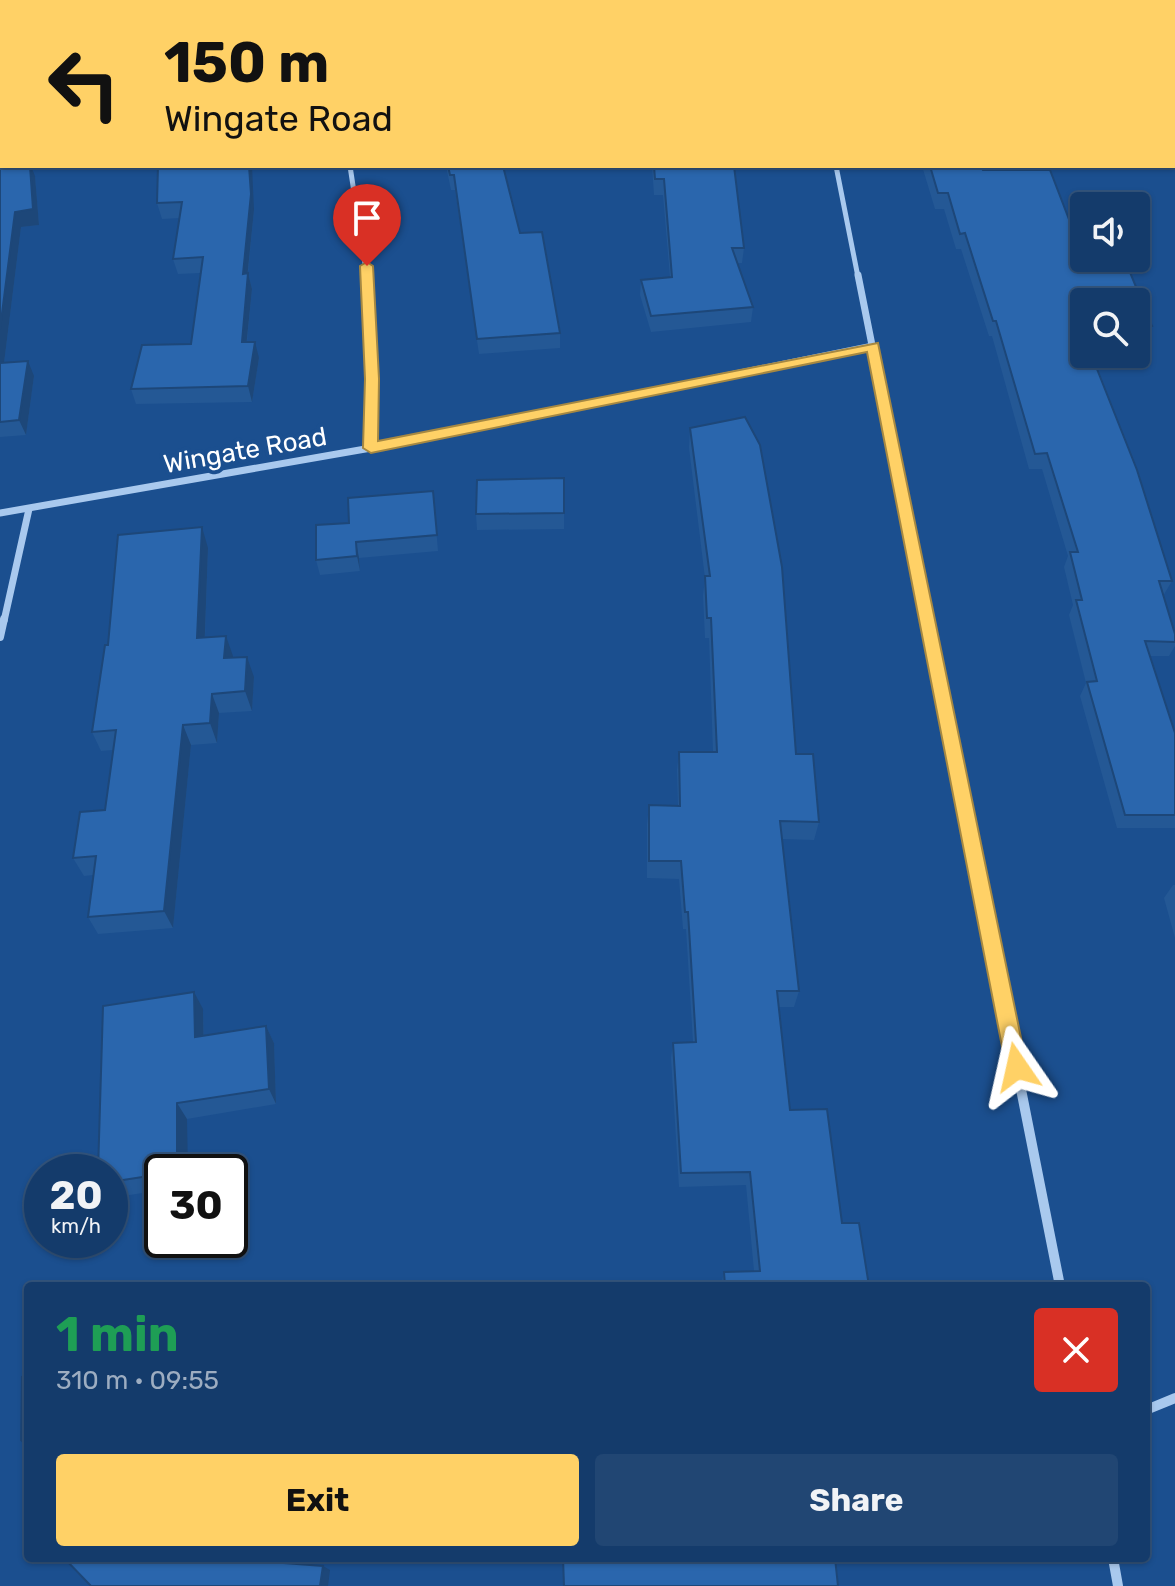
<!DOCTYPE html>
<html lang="en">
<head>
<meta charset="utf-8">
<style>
	body { margin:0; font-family:Rubik,sans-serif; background:#214673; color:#f1f3f6; height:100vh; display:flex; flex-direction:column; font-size:30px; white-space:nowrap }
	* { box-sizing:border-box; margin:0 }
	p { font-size:26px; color:#9dadc1 }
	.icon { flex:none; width:44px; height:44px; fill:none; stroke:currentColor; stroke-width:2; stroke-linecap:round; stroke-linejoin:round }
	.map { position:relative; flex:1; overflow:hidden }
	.drawer { position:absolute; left:24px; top:1282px; width:1126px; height:280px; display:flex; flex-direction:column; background:#143b6b; border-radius:8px; box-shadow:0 2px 6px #0004,0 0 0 2px #33557e }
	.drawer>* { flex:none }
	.banner { position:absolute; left:0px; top:0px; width:1176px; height:168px; box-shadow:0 2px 6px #0004,0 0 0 2px #33557e; background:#ffd166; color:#111; overflow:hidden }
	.tools { position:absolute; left:1070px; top:192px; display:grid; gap:16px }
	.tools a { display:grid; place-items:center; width:80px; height:80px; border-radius:8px; background:#143b6b; box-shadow:0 2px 6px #0004,0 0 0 2px #33557e; font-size:40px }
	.speed { position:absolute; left:24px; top:1154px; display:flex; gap:16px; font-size:40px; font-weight:700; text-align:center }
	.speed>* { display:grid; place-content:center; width:104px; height:104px; border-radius:50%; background:#143b6b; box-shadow:0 2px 6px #0004,0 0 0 2px #33557e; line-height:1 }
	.speed small { font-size:20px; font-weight:400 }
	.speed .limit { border:4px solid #111; border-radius:12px; background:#fff; color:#111 }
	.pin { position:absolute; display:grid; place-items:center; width:68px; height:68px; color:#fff; margin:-82px -34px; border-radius:50% 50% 50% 0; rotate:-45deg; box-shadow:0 0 8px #0007 }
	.pin .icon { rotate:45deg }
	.me { position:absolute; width:88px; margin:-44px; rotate:349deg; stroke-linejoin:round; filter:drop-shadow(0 0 6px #0008) }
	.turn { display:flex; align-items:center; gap:28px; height:168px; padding:0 32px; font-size:36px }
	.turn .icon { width:104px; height:104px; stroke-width:2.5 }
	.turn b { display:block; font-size:56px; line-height:68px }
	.round { display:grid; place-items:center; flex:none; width:84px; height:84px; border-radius:8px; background:#214673 }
	.overview { display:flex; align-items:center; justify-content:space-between; height:136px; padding:0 32px }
	h1 { font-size:48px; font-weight:700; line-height:60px; color:#1e9e55 }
	.primary-button { display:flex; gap:16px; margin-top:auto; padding:16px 32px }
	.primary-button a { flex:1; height:92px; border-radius:8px; background:#ffd166; color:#111; font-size:32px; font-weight:700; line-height:92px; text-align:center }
	.primary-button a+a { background:#214673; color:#f1f3f6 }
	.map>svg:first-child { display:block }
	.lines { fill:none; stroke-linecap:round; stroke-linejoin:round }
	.minor-far3 { stroke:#a9c9ee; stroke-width:5 }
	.minor-far2 { stroke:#a9c9ee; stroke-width:7 }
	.minor-far1 { stroke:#a9c9ee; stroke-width:8 }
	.minor { stroke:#a9c9ee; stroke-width:10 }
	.wall { fill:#245895 }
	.shaded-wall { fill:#1d4779 }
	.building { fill:#2a66ad; stroke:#1d4779; stroke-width:2 }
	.route { fill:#ffd166; stroke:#a68842; stroke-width:2 }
	.labels { text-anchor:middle; stroke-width:8; stroke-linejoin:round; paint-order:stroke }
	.street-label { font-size:26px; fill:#fff; stroke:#1b4f8f }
</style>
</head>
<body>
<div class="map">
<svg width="1175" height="1586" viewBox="0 0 1175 1586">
	<rect width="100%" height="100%" fill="#1b4f8f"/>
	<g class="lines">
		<g class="minor-far3">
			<polyline points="350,166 367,277"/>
			<polyline points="836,166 858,277"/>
		</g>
		<g class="minor-far2">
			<polyline points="367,275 372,379 371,448"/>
			<polyline points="858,275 927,621"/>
			<polyline points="0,513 371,448 873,346"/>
			<polyline points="4,621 29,509"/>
		</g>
		<g class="minor-far1">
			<polyline points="927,619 1013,1051"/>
			<polyline points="0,637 4,619"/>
		</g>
		<g class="minor">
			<polyline points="1013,1049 1060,1286"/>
			<polyline points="1146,1410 1175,1398"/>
			<polyline points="1113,1558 1118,1586"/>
		</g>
	</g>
	<g class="wall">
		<polygon points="0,0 32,0 32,2 2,2 2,166 35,176 39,225 21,227 4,363 34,376 26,435 0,437"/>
		<polygon points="1122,0 1175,0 1175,135 1174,135 1174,2 1123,2"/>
		<polygon points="158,166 254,210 248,273 252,289 247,342 259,358 252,402 136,404 131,389 191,344 200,273 178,274 173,259 180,218 162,219 157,203"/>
		<polygon points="446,166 503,166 520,233 560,333 560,348 479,354 455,190 451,190"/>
		<polygon points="652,166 734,166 744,248 742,263 737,263 753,307 751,322 651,332 640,295 641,280 670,277 663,195 654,195"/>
		<polygon points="922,166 981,166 983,170 1050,170 1085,261 1125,260 1152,326 1146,342 1136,342 1136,302 1084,302 1084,354 1091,354 1137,470 1172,581 1163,596 1175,634 1175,646 1169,656 1150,656 1175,733 1175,828 1117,828 1080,696 1086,683 1069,615 1073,605 1064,567 1068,556 1042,469 1029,469 992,336 989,336 961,249 956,249 944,209 935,209"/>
		<polygon points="690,428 796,754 819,822 814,840 782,839 799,991 794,1007 779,1007 790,1110 842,1223 869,1286 721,1286 724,1272 754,1271 746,1185 679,1187 671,1058 673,1043 693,1042 686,929 683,929 679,879 647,878 647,824 649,805 678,806 677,770 679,752 713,752 709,638 705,638 703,596 705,578 689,448"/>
		<polygon points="564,478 564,529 477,530 476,514"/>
		<polygon points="433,491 438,551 359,558 360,571 320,575 316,560 349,523"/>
		<polygon points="208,548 205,638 233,656 233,658 254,677 252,711 219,713 217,743 191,745 173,928 98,934 88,917 93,875 84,876 73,858 105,810 113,750 101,751 92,732"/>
		<polygon points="1173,885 1175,885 1175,938 1164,898"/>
		<polygon points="203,1009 204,1036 266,1026 274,1043 276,1104 187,1119 162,1172 162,1190 110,1198 110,1172"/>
	</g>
	<g class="shaded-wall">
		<polygon points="2,114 2,150 0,158 0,122"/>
		<polygon points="30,166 31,166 35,176 39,225 21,227 2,379 0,374 0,329 15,212"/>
		<polygon points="249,166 252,166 254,210 246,289 243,274"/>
		<polygon points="248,273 252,289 245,358 242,342"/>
		<polygon points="255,342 259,358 252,402 248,386"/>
		<polygon points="28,361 34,376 26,435 19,420"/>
		<polygon points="202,527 208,548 204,658 197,638"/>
		<polygon points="356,542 359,558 360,571 357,556"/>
		<polygon points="226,636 233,656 231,678 224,658"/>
		<polygon points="247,657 254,677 252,711 245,691"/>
		<polygon points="212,694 219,713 217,743 210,723"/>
		<polygon points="183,725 191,745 173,928 164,911"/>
		<polygon points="194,992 203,1009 204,1054 195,1037"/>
		<polygon points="266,1026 274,1043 276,1104 269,1089"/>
		<polygon points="177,1103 187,1119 188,1172 178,1172"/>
		<polygon points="323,1566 330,1570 328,1586 320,1586"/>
	</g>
	<g class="building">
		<polygon points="0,0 24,0 23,2 2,2 2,114 0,122"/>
		<polygon points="150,0 238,0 237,2 144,2"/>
		<polygon points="416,0 483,0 483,2 415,2"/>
		<rect x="647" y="0" width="67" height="2"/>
		<polygon points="881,0 937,0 937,2 882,2"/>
		<polygon points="1134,0 1175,0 1175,120 1174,2 1135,2"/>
		<polygon points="2,150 2,166 30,166 33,209 15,212 0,329 0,151"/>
		<polygon points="158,166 249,166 251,194 243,274 248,273 242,342 255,342 248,386 131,389 142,345 191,344 203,257 173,259 182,202 157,203"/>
		<polygon points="448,166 503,166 520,233 542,232 560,333 477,339 454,175 450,175"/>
		<polygon points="654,166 734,166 744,248 732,248 753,307 651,316 641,280 672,277 664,179 655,179"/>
		<polygon points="930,166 981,166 983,170 1050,170 1085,261 1125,260 1152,326 1136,326 1136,302 1084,302 1084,327 1080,327 1084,336 1084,354 1091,354 1137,470 1172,581 1159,581 1175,634 1175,642 1145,641 1175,733 1175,815 1125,815 1087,682 1097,681 1076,600 1082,600 1070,552 1078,552 1047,453 1035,454 996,321 993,321 965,233 960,234 948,193 938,193"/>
		<polygon points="28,361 19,420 0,422 0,363"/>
		<polygon points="745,417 760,445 782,567 796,754 813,754 819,822 780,821 799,991 777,991 790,1110 827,1109 842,1223 859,1223 869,1286 725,1286 724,1272 760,1271 750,1172 681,1173 673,1043 696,1042 688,912 685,912 681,861 649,861 649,805 680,806 679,752 717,752 711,618 707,618 705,576 710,576 690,428"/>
		<polygon points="564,478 564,513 476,514 477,480"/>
		<polygon points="433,491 437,535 356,542 357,556 316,560 316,525 349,523 348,498"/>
		<polygon points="202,527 197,638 226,636 224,658 247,657 245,691 212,694 210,723 183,725 164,911 88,917 96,856 73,858 80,812 105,810 116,730 92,732 105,645 108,645 118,535"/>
		<polygon points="194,992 195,1037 266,1026 269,1089 177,1103 177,1172 162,1172 162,1174 110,1182 110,1172 98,1172 103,1006"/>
		<polygon points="28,1375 28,1446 21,1440 22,1377"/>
		<polygon points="64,1558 228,1558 229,1559 323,1566 320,1586 91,1586"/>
		<polygon points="563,1558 835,1558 838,1586 564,1586"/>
	</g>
	<polygon class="route" points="367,262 373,266 379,379 378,441 878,343 1027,1067 1024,1074 1017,1077 1009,1074 1006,1067 867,352 371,453 363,448 365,379 360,266"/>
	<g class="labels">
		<g class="street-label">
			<text transform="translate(245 450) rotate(-10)" y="9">Wingate Road</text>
		</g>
	</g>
</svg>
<div class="tools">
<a><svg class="icon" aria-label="sound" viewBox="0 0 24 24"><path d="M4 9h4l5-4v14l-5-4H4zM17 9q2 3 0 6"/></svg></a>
<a><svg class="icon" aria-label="search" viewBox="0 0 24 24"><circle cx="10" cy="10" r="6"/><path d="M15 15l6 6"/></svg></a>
</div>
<div class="speed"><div>20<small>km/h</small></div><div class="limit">30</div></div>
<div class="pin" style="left:367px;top:266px;background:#d93025"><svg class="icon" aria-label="arrive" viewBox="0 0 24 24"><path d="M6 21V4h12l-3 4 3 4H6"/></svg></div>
<svg class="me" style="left:1017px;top:1067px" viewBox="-20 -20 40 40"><path d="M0-17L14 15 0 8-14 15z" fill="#ffd166" stroke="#fff" stroke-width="4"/></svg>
<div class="banner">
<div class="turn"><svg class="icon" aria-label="left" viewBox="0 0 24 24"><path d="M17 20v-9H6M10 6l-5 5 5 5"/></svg><div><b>150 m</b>Wingate Road</div></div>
</div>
<section class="drawer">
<div class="overview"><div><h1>1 min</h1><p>310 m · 09:55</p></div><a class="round" style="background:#d93025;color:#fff"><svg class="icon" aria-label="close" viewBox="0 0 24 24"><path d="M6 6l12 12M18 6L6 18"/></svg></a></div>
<div class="primary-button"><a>Exit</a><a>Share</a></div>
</section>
</div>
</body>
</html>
